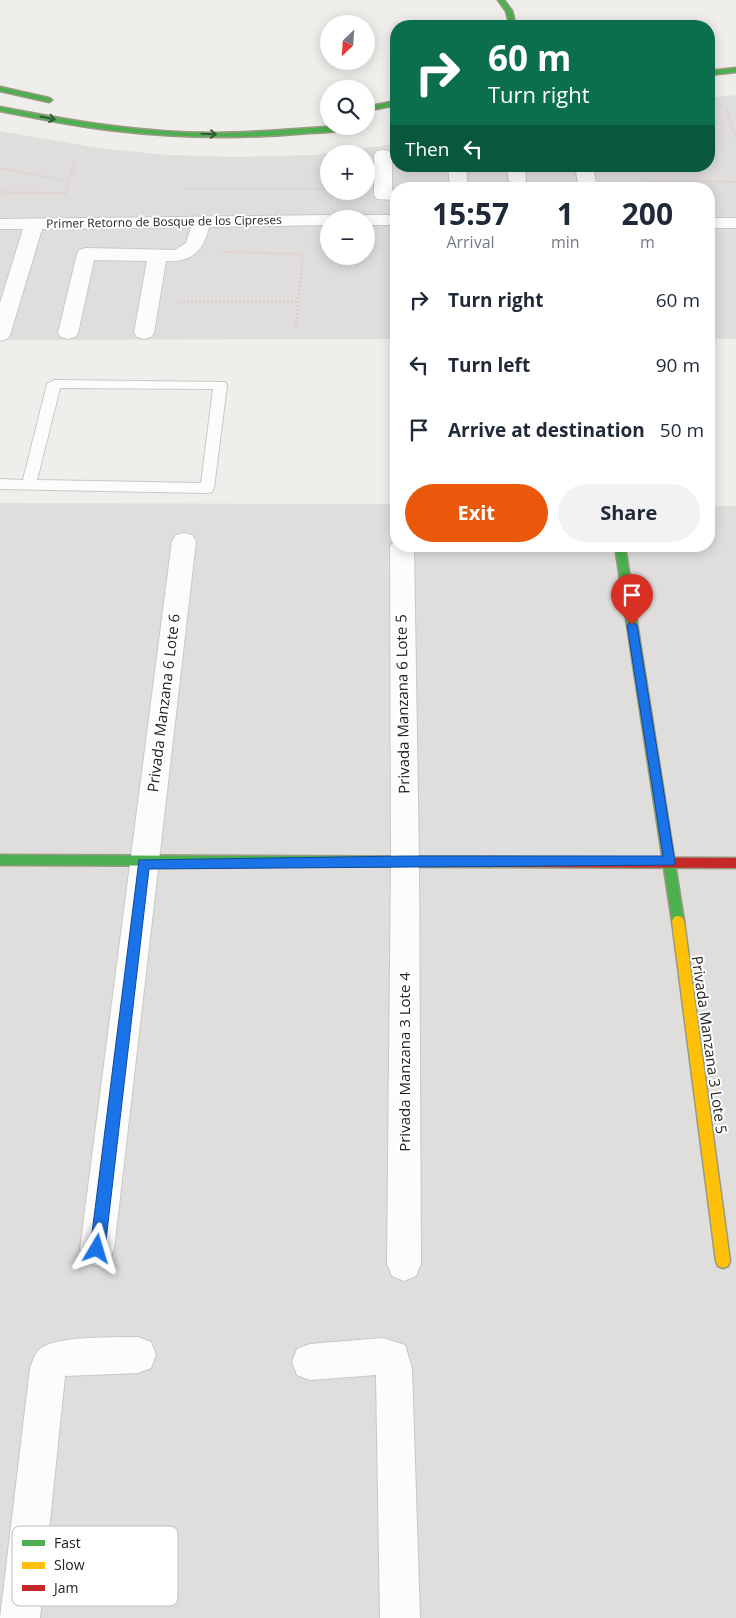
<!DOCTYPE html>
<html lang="en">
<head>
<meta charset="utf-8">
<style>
	body { margin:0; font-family:"Open Sans",sans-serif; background:#f2f2f3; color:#1f2937; height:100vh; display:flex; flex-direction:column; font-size:19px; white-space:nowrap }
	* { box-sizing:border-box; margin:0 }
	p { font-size:16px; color:#747a83 }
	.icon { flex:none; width:28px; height:28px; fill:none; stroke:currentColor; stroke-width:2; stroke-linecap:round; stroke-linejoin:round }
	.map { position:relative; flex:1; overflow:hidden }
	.details { position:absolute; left:390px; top:182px; width:325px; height:370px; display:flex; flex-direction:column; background:#fff; border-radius:20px; box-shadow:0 2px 12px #0003 }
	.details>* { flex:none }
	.hud { position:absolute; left:390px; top:20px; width:325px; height:152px; border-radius:20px; box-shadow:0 2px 12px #0003; background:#0b6e4f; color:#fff; overflow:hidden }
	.needle { width:32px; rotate:205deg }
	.buttons { position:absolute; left:320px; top:15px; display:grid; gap:10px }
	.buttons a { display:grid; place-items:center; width:55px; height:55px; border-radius:50%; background:#fff; box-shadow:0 2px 12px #0003; font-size:25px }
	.pin { position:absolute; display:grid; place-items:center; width:42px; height:42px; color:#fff; margin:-51px -21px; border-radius:50% 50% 50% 0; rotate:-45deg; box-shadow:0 0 5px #0007 }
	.pin .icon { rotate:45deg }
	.me { position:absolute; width:55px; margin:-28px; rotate:7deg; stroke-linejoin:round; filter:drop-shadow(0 0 4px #0008) }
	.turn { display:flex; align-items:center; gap:18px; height:105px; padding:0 15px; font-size:22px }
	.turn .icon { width:65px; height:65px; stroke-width:2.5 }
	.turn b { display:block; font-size:35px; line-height:42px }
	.then { display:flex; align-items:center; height:48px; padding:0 15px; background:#0003; gap:10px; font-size:19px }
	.eta { display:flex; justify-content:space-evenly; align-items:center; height:85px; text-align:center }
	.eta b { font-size:30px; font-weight:700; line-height:35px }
	.primary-button { display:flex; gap:10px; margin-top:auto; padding:10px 15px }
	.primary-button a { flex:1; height:58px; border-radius:30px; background:#ea580c; color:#fff; font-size:20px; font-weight:700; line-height:58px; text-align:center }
	.primary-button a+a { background:#f2f2f3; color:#1f2937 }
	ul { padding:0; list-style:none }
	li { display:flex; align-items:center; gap:15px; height:65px; padding:0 15px }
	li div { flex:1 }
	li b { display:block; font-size:19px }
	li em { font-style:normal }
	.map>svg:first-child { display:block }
	.residential { fill:#dfdedc; fill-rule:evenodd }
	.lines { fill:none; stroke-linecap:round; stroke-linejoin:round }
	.lane-casing { stroke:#c9c8c7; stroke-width:2 }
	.street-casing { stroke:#c9c8c7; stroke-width:2 }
	.fast-casing { stroke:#999a82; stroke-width:3 }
	.slow-casing { stroke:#999a82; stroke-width:3 }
	.jam-casing { stroke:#999a82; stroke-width:3 }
	.path-far1 { stroke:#dccecd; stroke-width:2; stroke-dasharray:1 1; stroke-linecap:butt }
	.path { stroke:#dccecd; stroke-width:2.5; stroke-dasharray:2 2; stroke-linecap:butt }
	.lane { fill:#fdfcfc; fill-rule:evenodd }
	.street { fill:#fdfcfc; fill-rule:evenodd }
	.fast { fill:#4caf50; fill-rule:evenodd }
	.slow { fill:#ffc107; fill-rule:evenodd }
	.jam { fill:#c62828; fill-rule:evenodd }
	.oneway { stroke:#335a34 }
	.route { fill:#1a73e8; stroke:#114b97 }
	.labels { text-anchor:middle; stroke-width:4; stroke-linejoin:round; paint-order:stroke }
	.far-street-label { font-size:12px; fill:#222; stroke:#fff }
	.street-label { font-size:15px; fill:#222; stroke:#fff }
	.key { fill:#fff; stroke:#bdbdbd; stroke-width:1 }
	.key-label { font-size:14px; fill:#222 }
</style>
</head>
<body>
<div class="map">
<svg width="736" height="1618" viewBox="0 0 736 1618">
	<rect width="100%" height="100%" fill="#f0eeeb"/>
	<g class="residential">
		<path d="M736 95V339H709V189H396V339L0 340V131L98 148 168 155 240 157 314 155 396 144V166H709V98ZM329 154H366V191H329ZM329 219H366V256H329Z"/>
		<polygon points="0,503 396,504 396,546 709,546 709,506 736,506 736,1618 0,1618"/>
	</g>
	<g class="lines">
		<defs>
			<path id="lane" d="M54 380 225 382 227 385 214 488 212 492 207 493 0 489V479L23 480 47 384ZM60 388 213 389 201 483 37 480Z"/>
			<g id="street">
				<polygon points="383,150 389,151 392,155 392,190 396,190 396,200 377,199 374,195 374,155 377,151"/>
				<polygon points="448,166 466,166 468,189 450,189"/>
				<polygon points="507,166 525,166 526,183 548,185 551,189 510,189"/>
				<polygon points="575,166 593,166 597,189 579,189"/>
				<path d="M329 215 337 219H329V225L209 227C203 252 192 262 166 261L154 333 151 337 144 339 137 337 134 333 147 261 94 260 78 333 75 337 68 339 61 337 58 333 77 254 79 250 86 248 175 250 186 243 191 227 42 229 10 335 7 339 0 341V303L23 229H0V219Z"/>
				<polygon points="366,215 396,215 396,225 366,225 366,219 358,219"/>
				<rect x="709" y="218" width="27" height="10"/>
				<polygon points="184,533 192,535 196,541 114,1249 109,1261 97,1266 85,1261 80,1249 172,541 176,535"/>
				<polygon points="396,539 396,546 414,546 419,861 421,1264 416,1276 404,1281 392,1276 387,1264 391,861 390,546"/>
				<path d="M138 1337 151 1342 156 1355 151 1368 138 1373 65 1376 40 1618H0L30 1368C33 1361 35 1352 41 1348 61 1335 114 1338 138 1337Z"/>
				<polygon points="383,1338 405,1345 412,1368 420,1618 380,1618 376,1375 310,1380 297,1375 292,1362 297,1349 310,1344"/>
			</g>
			<g id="fast">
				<polygon points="498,0 504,0 512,11 516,26 510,26 506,11"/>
				<polygon points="736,68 736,72 709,75 709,71"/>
				<polygon points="0,87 49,98 52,100 49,102 0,91"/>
				<polygon points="396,101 396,105 366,111 366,107"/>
				<path d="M0 107C71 121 142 133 214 133 264 133 313 126 362 126 351 132 323 132 310 133 243 139 175 138 109 130 72 126 36 118 0 111Z"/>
				<polygon points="615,546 625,546 684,921 682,925 678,926 674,925 672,921"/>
				<polygon points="0,855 489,857 493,858 495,862 493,866 489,867 0,865"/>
			</g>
			<polygon id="slow" points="678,916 682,917 684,921 730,1261 728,1266 723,1268 718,1266 716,1261 672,921 674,917"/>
			<polygon id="jam" points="489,857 736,858 736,868 489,867 485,866 483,862 485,858"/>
		</defs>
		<use href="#lane" class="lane-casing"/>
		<use href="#street" class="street-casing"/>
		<use href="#fast" class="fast-casing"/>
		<use href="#slow" class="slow-casing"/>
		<use href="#jam" class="jam-casing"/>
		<g class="path-far1">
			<polyline points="726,109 736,139"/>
			<polyline points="0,168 69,181"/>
			<polyline points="185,189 329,189"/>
			<polyline points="635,189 647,181 736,182"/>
			<polyline points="0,192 65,193"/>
			<polyline points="65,194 76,158"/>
			<polyline points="222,252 303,254 302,265"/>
		</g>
		<g class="path">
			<polyline points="179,302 298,302"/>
			<polyline points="296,327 302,264"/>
		</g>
		<use href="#lane" class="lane"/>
		<use href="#street" class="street"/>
		<use href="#fast" class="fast"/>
		<use href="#slow" class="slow"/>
		<use href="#jam" class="jam"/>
	</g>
	<defs><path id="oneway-shaft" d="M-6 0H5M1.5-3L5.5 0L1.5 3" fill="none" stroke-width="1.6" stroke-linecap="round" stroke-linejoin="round" transform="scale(1.25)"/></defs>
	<g class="oneway">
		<use href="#oneway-shaft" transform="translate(48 118) rotate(11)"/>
		<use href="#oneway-shaft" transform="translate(209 134) rotate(2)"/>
	</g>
	<polygon class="route" points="632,621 637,625 675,862 674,865 149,869 105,1249 102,1254 97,1256 92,1254 90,1249 139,860 405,856 663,856 627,625"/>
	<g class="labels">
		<g class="far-street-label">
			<text transform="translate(164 222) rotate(-1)" y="4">Primer Retorno de Bosque de los Cipreses</text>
		</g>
		<g class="street-label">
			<text transform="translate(164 703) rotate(-83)" y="5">Privada Manzana 6 Lote 6</text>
			<text transform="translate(403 704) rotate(-91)" y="5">Privada Manzana 6 Lote 5</text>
			<text transform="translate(709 1045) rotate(82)" y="5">Privada Manzana 3 Lote 5</text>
			<text transform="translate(405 1062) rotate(-90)" y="5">Privada Manzana 3 Lote 4</text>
		</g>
	</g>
	<rect x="12" y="1526" width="166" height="80" rx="8" class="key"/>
	<rect x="22" y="1540" width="23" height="6" fill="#4caf50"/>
	<rect x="22" y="1562" width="23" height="7" fill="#ffc107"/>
	<rect x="22" y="1585" width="23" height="6" fill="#c62828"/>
	<g class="key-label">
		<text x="54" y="1548">Fast</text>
		<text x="54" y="1570">Slow</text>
		<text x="54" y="1593">Jam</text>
	</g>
</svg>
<div class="buttons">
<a><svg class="needle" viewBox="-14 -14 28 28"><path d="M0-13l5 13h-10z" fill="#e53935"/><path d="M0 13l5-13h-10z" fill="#747a83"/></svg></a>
<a><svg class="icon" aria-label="search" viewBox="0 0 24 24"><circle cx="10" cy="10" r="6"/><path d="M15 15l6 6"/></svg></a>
<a>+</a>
<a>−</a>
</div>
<div class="pin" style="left:632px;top:625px;background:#d93025"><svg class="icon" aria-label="arrive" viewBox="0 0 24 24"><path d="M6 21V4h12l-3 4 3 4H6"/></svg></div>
<svg class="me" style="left:97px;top:1249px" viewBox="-20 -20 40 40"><path d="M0-17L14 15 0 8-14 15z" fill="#1a73e8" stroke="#fff" stroke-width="4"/></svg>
<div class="hud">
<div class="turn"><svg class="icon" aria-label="right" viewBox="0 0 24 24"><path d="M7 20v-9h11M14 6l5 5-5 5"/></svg><div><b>60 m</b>Turn right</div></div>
<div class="then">Then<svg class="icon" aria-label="left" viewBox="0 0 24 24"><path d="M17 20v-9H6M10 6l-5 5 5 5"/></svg></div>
</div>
<section class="details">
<div class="eta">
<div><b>15:57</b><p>Arrival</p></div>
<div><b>1</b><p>min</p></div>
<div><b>200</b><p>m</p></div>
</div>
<ul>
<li><svg class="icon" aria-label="right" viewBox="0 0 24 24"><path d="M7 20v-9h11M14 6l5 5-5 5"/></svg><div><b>Turn right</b></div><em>60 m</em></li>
<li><svg class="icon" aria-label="left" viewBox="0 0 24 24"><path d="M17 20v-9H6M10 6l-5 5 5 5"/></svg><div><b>Turn left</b></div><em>90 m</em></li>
<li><svg class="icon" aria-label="arrive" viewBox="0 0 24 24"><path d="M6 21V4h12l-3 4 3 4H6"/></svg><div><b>Arrive at destination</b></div><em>50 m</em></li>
</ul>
<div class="primary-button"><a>Exit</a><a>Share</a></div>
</section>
</div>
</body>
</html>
